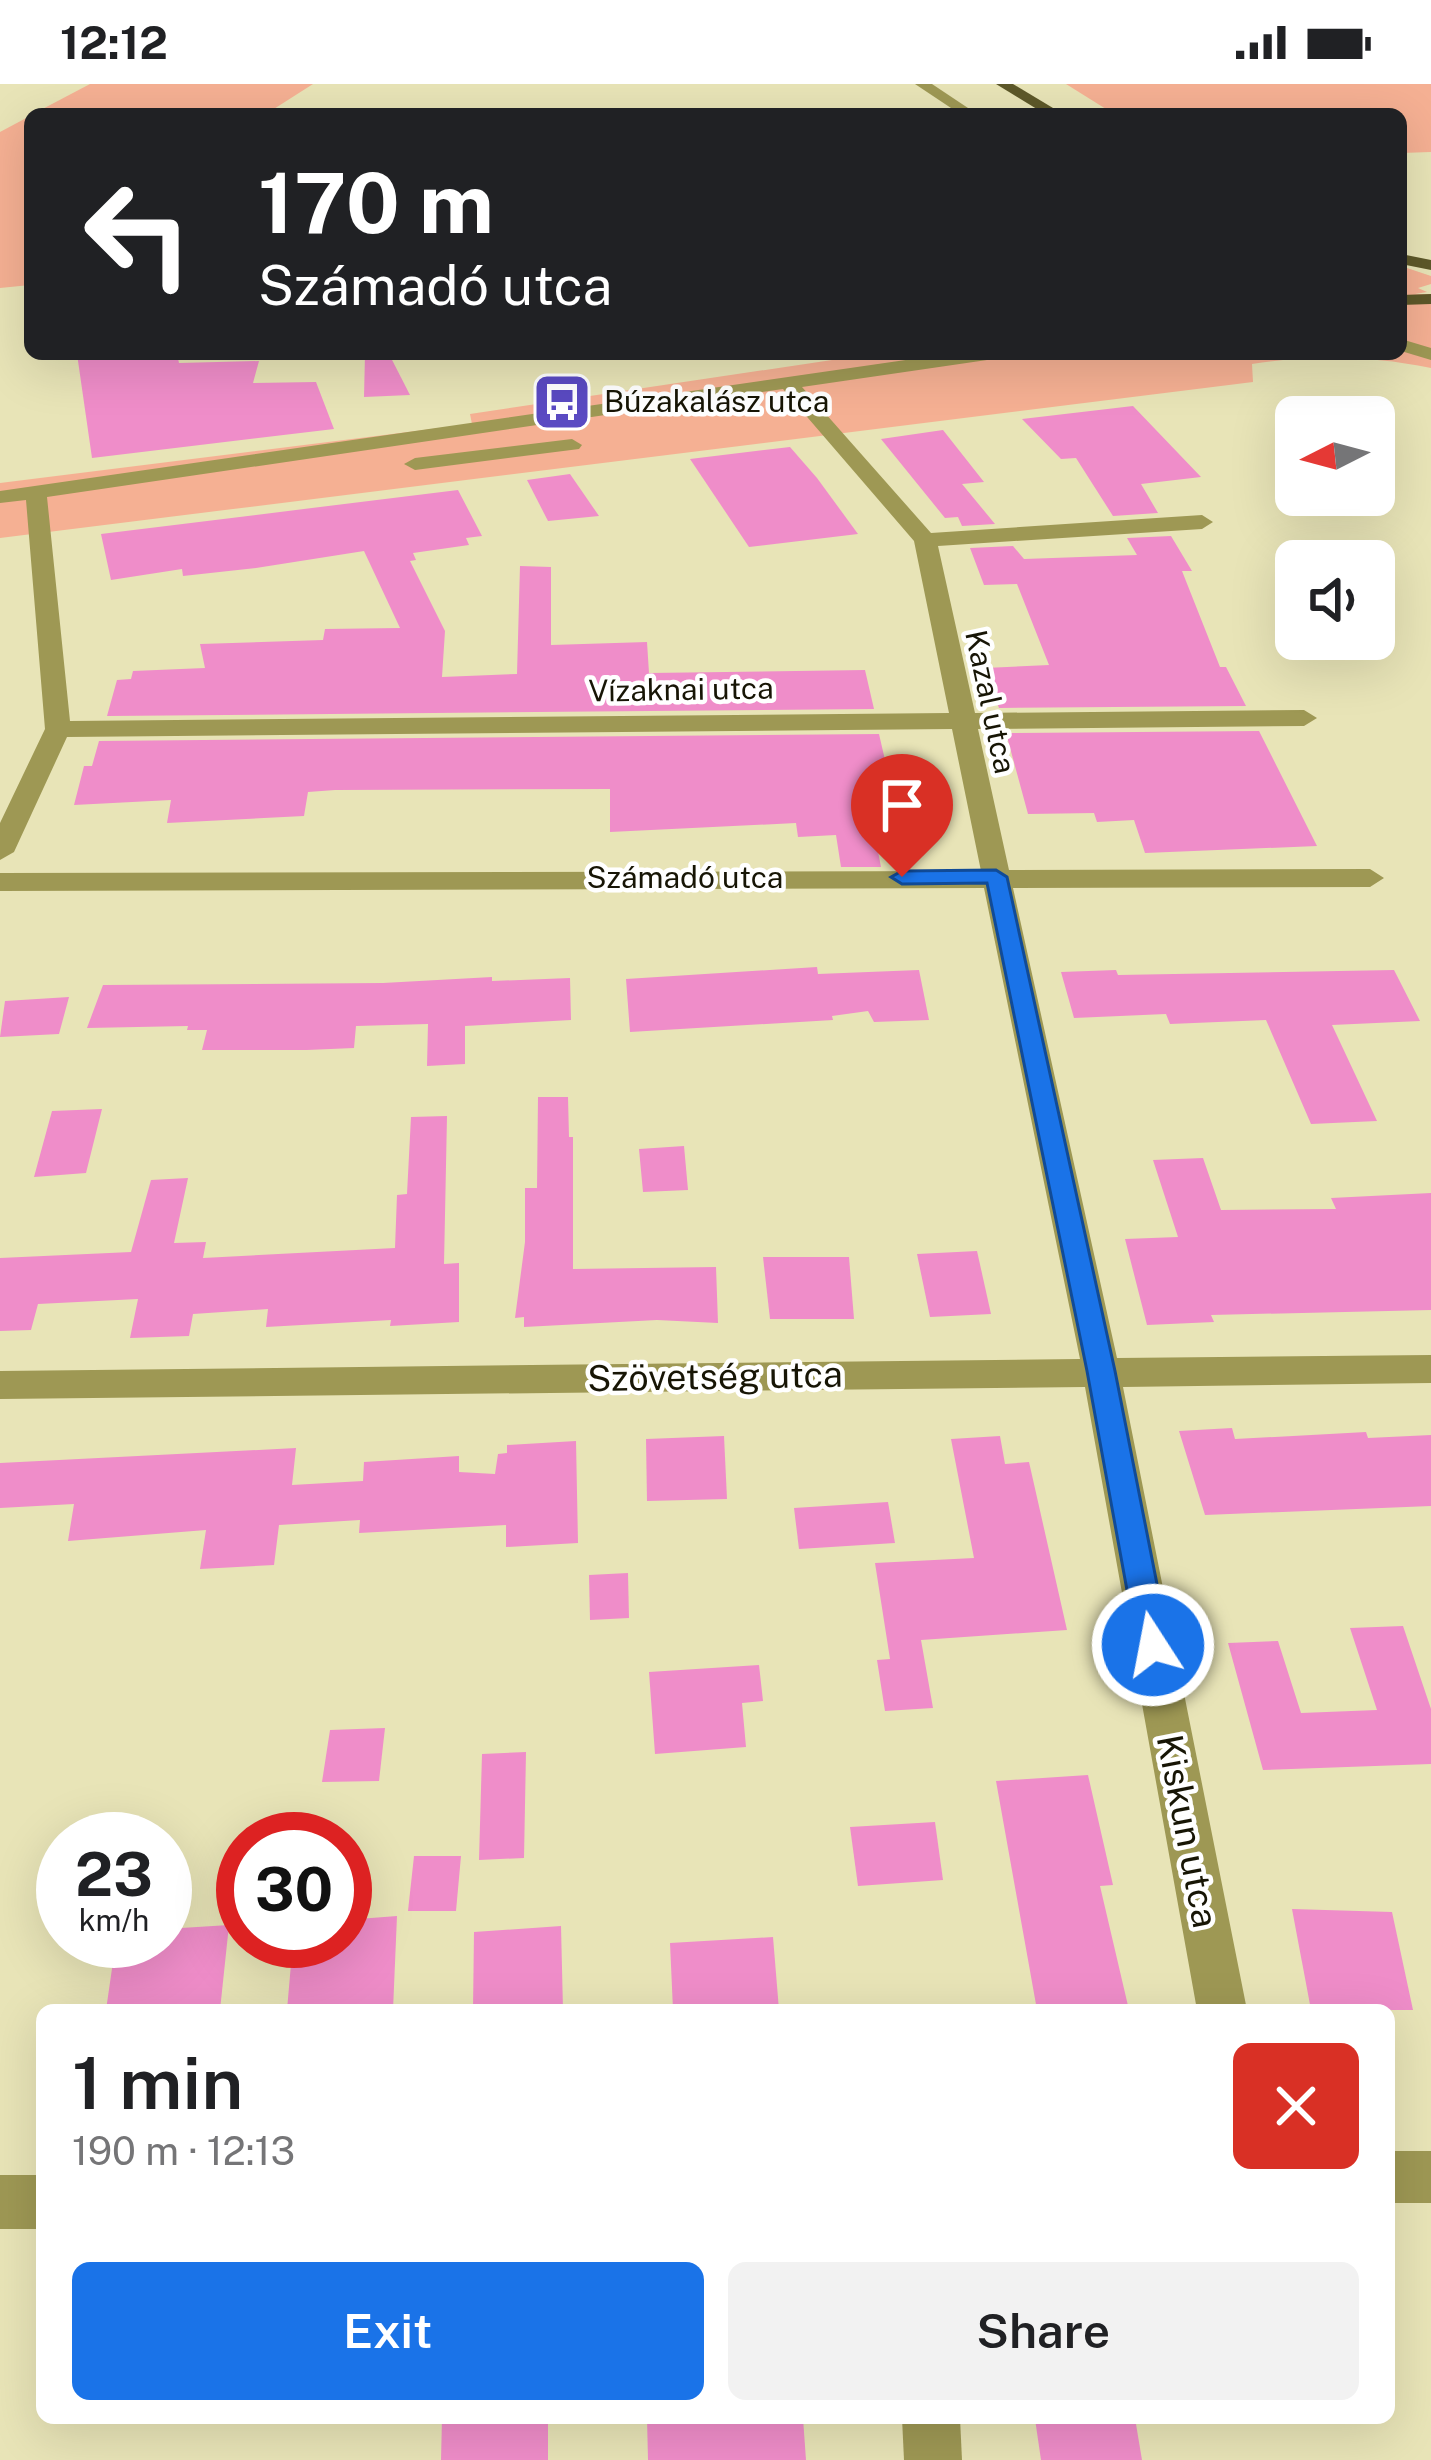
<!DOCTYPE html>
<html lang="en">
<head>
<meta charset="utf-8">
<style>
	body { margin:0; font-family:"Public Sans",sans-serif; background:#f2f2f2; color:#202124; height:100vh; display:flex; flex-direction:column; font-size:45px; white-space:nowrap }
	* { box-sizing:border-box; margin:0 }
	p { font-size:39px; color:#757577 }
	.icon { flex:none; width:66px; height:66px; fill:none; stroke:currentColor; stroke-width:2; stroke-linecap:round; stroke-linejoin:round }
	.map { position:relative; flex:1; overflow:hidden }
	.drawer { position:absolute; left:36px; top:1920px; width:1359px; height:420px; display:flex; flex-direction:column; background:#fff; border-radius:18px; box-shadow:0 12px 48px #0002 }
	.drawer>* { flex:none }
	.guide { position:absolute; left:24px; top:24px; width:1383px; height:252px; border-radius:18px; box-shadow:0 12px 48px #0002; background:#202124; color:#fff; overflow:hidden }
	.needle { width:78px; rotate:264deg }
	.buttons { position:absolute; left:1275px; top:312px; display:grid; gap:24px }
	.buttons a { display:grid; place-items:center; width:120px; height:120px; border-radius:18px; background:#fff; box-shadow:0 12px 48px #0002; font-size:60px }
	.speed { position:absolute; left:36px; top:1728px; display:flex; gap:24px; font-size:60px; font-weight:700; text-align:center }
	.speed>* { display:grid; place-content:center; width:156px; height:156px; border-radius:50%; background:#fff; box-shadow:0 12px 48px #0002; line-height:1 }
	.speed small { font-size:30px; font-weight:400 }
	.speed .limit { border:18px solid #d22; background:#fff; color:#111 }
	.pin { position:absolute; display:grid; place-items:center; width:102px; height:102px; color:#fff; margin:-123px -51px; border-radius:50% 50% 50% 0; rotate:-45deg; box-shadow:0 0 12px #0007 }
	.pin .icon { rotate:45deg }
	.me { position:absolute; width:132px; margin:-66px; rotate:349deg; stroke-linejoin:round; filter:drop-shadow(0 0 9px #0008) }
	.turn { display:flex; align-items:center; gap:42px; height:252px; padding:0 36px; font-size:54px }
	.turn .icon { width:156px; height:156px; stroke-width:2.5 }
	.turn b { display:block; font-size:84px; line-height:102px }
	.round { display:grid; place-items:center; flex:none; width:126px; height:126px; border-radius:18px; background:#f2f2f2 }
	.overview { display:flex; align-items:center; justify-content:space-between; height:204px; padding:0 36px }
	h1 { font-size:72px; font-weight:600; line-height:90px }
	.primary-button { display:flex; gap:24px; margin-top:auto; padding:24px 36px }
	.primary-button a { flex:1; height:138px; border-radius:18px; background:#1a73e8; color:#fff; font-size:48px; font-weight:600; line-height:138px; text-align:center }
	.primary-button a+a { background:#f2f2f2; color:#202124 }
	.status { display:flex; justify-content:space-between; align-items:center; height:84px; padding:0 60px; background:#fff; direction:ltr }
	.status svg { height:33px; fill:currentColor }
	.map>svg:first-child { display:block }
	.green { fill:#f5b093 }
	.building { fill:#ef8dc9 }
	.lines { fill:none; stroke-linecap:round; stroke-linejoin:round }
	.minor { fill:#9e9854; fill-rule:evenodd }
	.major { fill:#5d5829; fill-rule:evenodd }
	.route { fill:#1a73e8; stroke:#114b97; stroke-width:3 }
	.labels { text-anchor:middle; stroke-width:9; stroke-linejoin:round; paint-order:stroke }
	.far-poi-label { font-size:30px; fill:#171505; stroke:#fff; text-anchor:start }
	.far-street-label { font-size:30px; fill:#171505; stroke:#fff }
	.street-label { font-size:36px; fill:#171505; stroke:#fff }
</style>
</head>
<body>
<div class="status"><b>12:12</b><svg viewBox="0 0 49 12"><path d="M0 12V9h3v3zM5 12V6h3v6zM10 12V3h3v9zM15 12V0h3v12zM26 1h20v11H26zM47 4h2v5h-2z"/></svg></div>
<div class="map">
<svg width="1431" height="2376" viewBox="0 0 1431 2376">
	<rect width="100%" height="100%" fill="#e8e4b7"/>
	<g class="green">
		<polygon points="90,0 313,0 266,30 33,30"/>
		<polygon points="1066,0 1431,0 1431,68 1401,69 1401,30 1114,30"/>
		<polygon points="30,32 30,201 0,204 0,48"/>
		<path d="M1401 182 1431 192V200L1418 204 1427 208 1415 210H1431V284C1370 272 1314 270 1252 280L1253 298 0 454V399L472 340 470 330 872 270H1401Z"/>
	</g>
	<g class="building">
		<polygon points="77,270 177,270 179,279 259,277 253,299 316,298 334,345 92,374"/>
		<polygon points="365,270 389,270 410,311 364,313"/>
		<polygon points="1133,322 1201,393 1141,400 1158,429 1113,432 1076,374 1061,375 1022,335"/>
		<polygon points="943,346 984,398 962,400 995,440 962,442 958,433 945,434 881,355"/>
		<polygon points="790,363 817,394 858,450 749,463 690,375"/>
		<polygon points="570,390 599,432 548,437 527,396"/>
		<polygon points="458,406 482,452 466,454 469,461 413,469 416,476 410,477 445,547 442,593 517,590 520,482 551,483 551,561 647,558 649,589 865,586 874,625 107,632 117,596 131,595 133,587 205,584 200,560 323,556 325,545 400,544 364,467 256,484 183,492 182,485 111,496 101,450"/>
		<polygon points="1171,452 1192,487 1182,487 1220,583 1226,583 1246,622 999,624 985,584 1049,581 1017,500 984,501 970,464 1013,462 1024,475 1137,471 1127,454"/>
		<polygon points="1259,647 1317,762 1145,769 1134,736 1097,738 1094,729 1028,730 1006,649"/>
		<polygon points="879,650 891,702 869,703 879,742 873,742 881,783 841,783 836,751 798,753 796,739 610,748 610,705 335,706 308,708 304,732 167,739 171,716 74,721 84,682 92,682 99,657"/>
		<polygon points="817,883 818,890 919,886 929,936 874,938 868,927 832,932 833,936 630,948 626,895"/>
		<polygon points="1116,886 1118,891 1394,886 1420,937 1332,941 1377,1037 1311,1040 1266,936 1170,940 1166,930 1074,934 1061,888"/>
		<polygon points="492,893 492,897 570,894 571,936 465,942 465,980 427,982 428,940 356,942 354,964 307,966 202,966 207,946 187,946 188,942 87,944 103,901 383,899"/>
		<polygon points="69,913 59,950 0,953 5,917"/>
		<polygon points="538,1013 568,1013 569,1053 573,1053 573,1185 716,1183 718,1239 657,1236 524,1243 524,1233 515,1234 525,1158 525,1104 537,1104"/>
		<polygon points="102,1025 86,1089 34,1093 52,1027"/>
		<polygon points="447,1032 444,1180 459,1179 459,1238 390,1242 391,1236 266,1243 268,1225 193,1230 189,1252 130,1254 138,1215 38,1220 31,1246 0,1247 0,1174 131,1168 151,1096 188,1094 174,1159 206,1158 203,1174 395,1164 397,1111 407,1110 411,1033"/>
		<polygon points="684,1062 688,1106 643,1108 639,1065"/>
		<polygon points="1203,1074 1221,1126 1336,1125 1331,1114 1431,1109 1431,1226 1211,1231 1214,1238 1147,1241 1125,1155 1178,1153 1153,1076"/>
		<polygon points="977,1167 991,1230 930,1233 917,1170"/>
		<polygon points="763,1173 849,1173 854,1235 770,1235"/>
		<polygon points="1232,1344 1235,1355 1366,1348 1368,1354 1431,1351 1431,1422 1205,1431 1179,1347"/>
		<polygon points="724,1352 727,1415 647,1417 646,1355"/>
		<polygon points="1000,1352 1005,1380 1029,1378 1067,1546 921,1556 933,1624 885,1627 877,1576 890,1575 875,1479 974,1474 951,1355"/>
		<polygon points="576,1357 578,1459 506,1463 506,1441 359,1449 360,1436 279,1441 274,1481 200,1485 206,1446 68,1457 74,1420 0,1424 0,1379 296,1364 292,1401 363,1397 364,1378 459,1372 459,1388 495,1390 498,1370 507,1369 507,1361"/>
		<polygon points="888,1418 895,1459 799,1465 794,1424"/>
		<polygon points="628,1489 629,1534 590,1536 589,1491"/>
		<polygon points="1403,1542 1431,1625 1431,1680 1263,1686 1228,1559 1278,1557 1301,1629 1377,1626 1350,1544"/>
		<polygon points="759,1581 763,1617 742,1619 746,1663 655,1670 649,1588"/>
		<polygon points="385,1644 379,1697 322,1698 330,1646"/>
		<polygon points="526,1668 524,1774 479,1776 482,1670"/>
		<polygon points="1088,1691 1113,1801 1100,1802 1129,1926 1037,1926 996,1697"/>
		<polygon points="935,1738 943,1796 858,1802 850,1743"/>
		<polygon points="414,1772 461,1772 456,1827 408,1827"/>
		<polygon points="1292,1825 1392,1828 1413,1926 1311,1926"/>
		<polygon points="397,1832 393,1926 287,1926 293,1857 345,1857 345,1836"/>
		<polygon points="229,1841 220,1926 106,1926 116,1857 165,1857 165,1845"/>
		<polygon points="561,1842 563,1926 473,1926 474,1848"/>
		<polygon points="773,1853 779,1926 673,1926 670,1859"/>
		<polygon points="442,2334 548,2334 548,2376 441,2376"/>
		<polygon points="647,2334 803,2334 806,2376 648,2376"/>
		<polygon points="1135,2334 1142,2376 1041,2376 1035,2335"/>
	</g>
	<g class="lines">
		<g class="minor">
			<polygon points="915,0 932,0 977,30 960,30"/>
			<polygon points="1401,255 1431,264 1431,276 1401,267"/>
			<path d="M947 270H997L987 276 802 303 931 449 1202 431 1213 438 1202 445 938 462 975 629 1304 626 1317 634 1304 642 978 645 1009 786 1370 785 1384 794 1370 803 1013 804 1117 1274 1431 1271V1299L1123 1303 1247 1926H1197L1085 1303 0 1315V1287L1080 1275 984 804 0 807V789L981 787 952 645 67 653 14 768 0 776V739L45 645 26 416 0 419V407ZM783 305 914 457 949 629 70 637 47 413Z"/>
			<polygon points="572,355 582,361 579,365 415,386 404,380 415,374"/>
			<rect x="1389" y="2067" width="42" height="52"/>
			<rect x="0" y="2091" width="42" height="54"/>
			<polygon points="902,2334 960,2334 962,2376 904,2376"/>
		</g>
		<g class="major">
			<polygon points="996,0 1013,0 1063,30 1045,30"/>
			<polygon points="1401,170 1431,176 1431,186 1401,180"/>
			<polygon points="1431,210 1431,220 1401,221 1401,211"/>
		</g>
	</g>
	<polygon class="route" points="996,786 1007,793 1115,1287 1169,1561 1164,1571 1153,1575 1141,1571 1137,1561 1087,1287 987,799 902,800 891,793 902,787"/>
	<defs>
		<symbol id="bus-square" viewBox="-11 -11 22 22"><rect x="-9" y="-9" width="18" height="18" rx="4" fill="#5a4ac2" stroke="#fff"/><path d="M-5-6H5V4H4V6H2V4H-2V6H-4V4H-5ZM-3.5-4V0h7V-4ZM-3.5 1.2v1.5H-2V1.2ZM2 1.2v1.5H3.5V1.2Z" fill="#fff"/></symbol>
	</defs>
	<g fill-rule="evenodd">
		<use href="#bus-square" x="529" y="285" width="66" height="66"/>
	</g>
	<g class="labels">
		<g class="far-poi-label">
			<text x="604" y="328">Búzakalász utca</text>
		</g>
		<g class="far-street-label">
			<text transform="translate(681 606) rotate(-1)" y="10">Vízaknai utca</text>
			<text transform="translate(990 618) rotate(78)" y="10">Kazal utca</text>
			<text x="685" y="804">Számadó utca</text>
		</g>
		<g class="street-label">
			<text transform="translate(715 1292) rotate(-1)" y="13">Szövetség utca</text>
			<text transform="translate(1188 1747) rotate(79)" y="13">Kiskun utca</text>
		</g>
	</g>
</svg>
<div class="buttons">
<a><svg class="needle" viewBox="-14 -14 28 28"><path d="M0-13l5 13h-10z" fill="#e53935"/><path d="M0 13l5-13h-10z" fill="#757577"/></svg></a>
<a><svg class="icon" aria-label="sound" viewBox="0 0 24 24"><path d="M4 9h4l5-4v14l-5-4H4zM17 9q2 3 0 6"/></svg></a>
</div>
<div class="speed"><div>23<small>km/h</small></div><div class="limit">30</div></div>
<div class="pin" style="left:902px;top:793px;background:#d93025"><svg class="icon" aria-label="arrive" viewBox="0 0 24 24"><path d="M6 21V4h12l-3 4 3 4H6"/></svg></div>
<svg class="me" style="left:1153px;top:1561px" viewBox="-20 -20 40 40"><circle r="17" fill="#1a73e8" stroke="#fff" stroke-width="3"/><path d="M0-11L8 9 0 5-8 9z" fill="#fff"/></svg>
<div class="guide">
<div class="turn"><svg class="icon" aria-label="left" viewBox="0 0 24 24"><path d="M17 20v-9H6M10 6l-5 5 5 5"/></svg><div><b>170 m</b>Számadó utca</div></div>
</div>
<section class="drawer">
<div class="overview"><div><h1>1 min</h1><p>190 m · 12:13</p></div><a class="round" style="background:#d93025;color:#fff"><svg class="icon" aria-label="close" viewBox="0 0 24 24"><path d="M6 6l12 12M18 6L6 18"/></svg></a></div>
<div class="primary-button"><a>Exit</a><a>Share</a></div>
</section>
</div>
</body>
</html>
